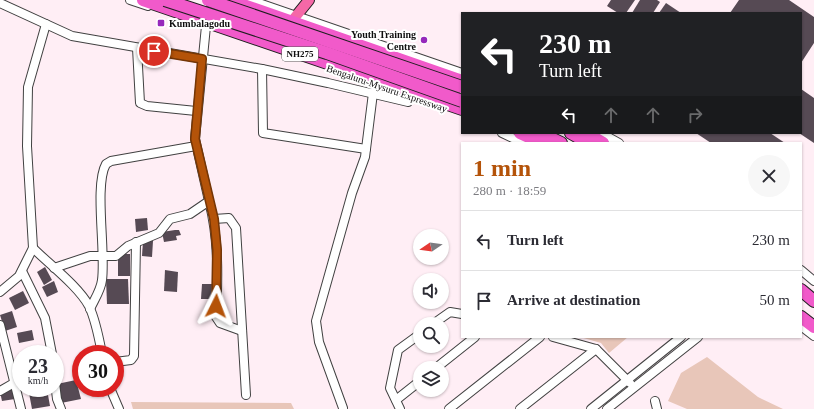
<!DOCTYPE html>
<html lang="en">
<head>
<meta charset="utf-8">
<style>
	body { margin:0; font-family:"Times New Roman",serif; background:#f7f7f7; color:#2b2b33; height:100vh; display:flex; flex-direction:column; font-size:15px; white-space:nowrap }
	* { box-sizing:border-box; margin:0 }
	p { font-size:13px; color:#7c7c81 }
	.icon { flex:none; width:22px; height:22px; fill:none; stroke:currentColor; stroke-width:2; stroke-linecap:round; stroke-linejoin:round }
	.map { position:relative; flex:1; overflow:hidden }
	.panel { position:absolute; left:461px; top:142px; width:341px; height:196px; display:flex; flex-direction:column; background:#fff; border-radius:0px; box-shadow:0 1px 3px #0004 }
	.panel>* { flex:none }
	.guide { position:absolute; left:461px; top:12px; width:341px; height:122px; border-radius:0px; box-shadow:0 1px 3px #0004; background:#202124; color:#fff; overflow:hidden }
	.needle { width:26px; rotate:257deg }
	.tools { position:absolute; left:413px; top:229px; display:grid; gap:8px }
	.tools a { display:grid; place-items:center; width:36px; height:36px; border-radius:50%; background:#fff; box-shadow:0 1px 3px #0004; font-size:20px }
	.speed { position:absolute; left:12px; top:345px; display:flex; gap:8px; font-size:20px; font-weight:700; text-align:center }
	.speed>* { display:grid; place-content:center; width:52px; height:52px; border-radius:50%; background:#fff; box-shadow:0 1px 3px #0004; line-height:1 }
	.speed small { font-size:10px; font-weight:400 }
	.speed .limit { border:6px solid #d22; background:#fff; color:#111 }
	.pin { position:absolute; display:grid; place-items:center; width:34px; height:34px; color:#fff; margin:-17px; border:2px solid #fff; border-radius:50%; box-shadow:0 1px 4px #0007 }
	.me { position:absolute; width:44px; margin:-22px; rotate:3deg; stroke-linejoin:round; filter:drop-shadow(0 0 3px #0008) }
	.turn { display:flex; align-items:center; gap:14px; height:84px; padding:0 12px; font-size:18px }
	.turn .icon { width:52px; height:52px; stroke-width:2.5 }
	.turn b { display:block; font-size:28px; line-height:34px }
	.lanes { display:flex; align-items:center; height:38px; padding:0 12px; background:#0003; justify-content:center; gap:20px; direction:ltr }
	.lanes .off { opacity:.35 }
	.round { display:grid; place-items:center; flex:none; width:42px; height:42px; border-radius:21px; background:#f7f7f7 }
	.overview { display:flex; align-items:center; justify-content:space-between; height:68px; padding:0 12px }
	h1 { font-size:24px; font-weight:600; line-height:30px; color:#b45309 }
	ul { padding:0; list-style:none }
	li { display:flex; align-items:center; gap:12px; height:60px; padding:0 12px; border-top:1px solid #e1e1e2 }
	li div { flex:1 }
	li b { display:block; font-size:15px }
	li em { font-style:normal }
	.map>svg:first-child { display:block }
	.green { fill:#e8c6b9 }
	.building { fill:#564a54 }
	.lines { fill:none; stroke-linecap:round; stroke-linejoin:round }
	.minor-casing { stroke:#414141; stroke-width:10 }
	.major-casing { stroke:#1f1f1f; stroke-width:12 }
	.highway-casing { stroke:#1f1f1f; stroke-width:14 }
	.minor { stroke:#fff; stroke-width:8 }
	.major { stroke:#f568a7; stroke-width:10 }
	.highway { stroke:#f15aca; stroke-width:12 }
	.highway-bridge-casing { stroke:#1f1f1f; stroke-width:14; stroke-linecap:butt }
	.highway-bridge { stroke:#f15aca; stroke-width:12 }
	.route-casing { stroke:#753606; stroke-width:10 }
	.route { stroke:#b45309; stroke-width:7 }
	.poi-dot { fill:#9628bb; stroke:#fff; stroke-width:1.5 }
	.labels { text-anchor:middle; stroke-width:4; stroke-linejoin:round; paint-order:stroke }
	.shield { fill:#fff; stroke:#565656; stroke-width:1 }
	.shield-label { font-size:9px; font-weight:bold; fill:#0e0e0e }
	.poi-label { font-size:10px; font-weight:bold; fill:#0e0e0e; stroke:#fff; text-anchor:start }
	.street-label { font-size:10px; fill:#0e0e0e; stroke:#fff }
</style>
</head>
<body>
<div class="map">
<svg width="814" height="409" viewBox="0 0 814 409">
	<rect width="100%" height="100%" fill="#ffeef5"/>
	<g class="green">
		<polygon points="580,337 628,337 609,353 601,343"/>
		<polygon points="707,357 758,397 783,409 687,409 668,401 681,373"/>
		<polygon points="131,402 291,403 294,409 133,409"/>
	</g>
	<g class="building">
		<polygon points="611,0 635,0 626,13 618,13 607,6"/>
		<polygon points="640,0 657,0 660,2 653,13 632,13"/>
		<polygon points="739,0 789,0 814,17 814,43 801,63 801,13 730,13"/>
		<polygon points="666,3 681,13 659,13"/>
		<polygon points="801,89 814,98 814,143 799,133 801,133"/>
		<polygon points="696,133 770,133 785,143 711,143"/>
		<polygon points="147,218 148,230 136,232 135,219"/>
		<polygon points="175,230 179,230 181,235 176,236 177,240 164,242 162,232"/>
		<polygon points="143,241 153,241 152,257 142,256"/>
		<rect x="118" y="254" width="12" height="22"/>
		<polygon points="45,267 52,280 44,285 37,272"/>
		<polygon points="165,270 178,272 177,292 164,291"/>
		<polygon points="106,279 128,279 129,304 107,304"/>
		<polygon points="54,281 58,292 47,297 42,287"/>
		<polygon points="202,284 212,284 211,299 201,299"/>
		<polygon points="23,291 29,303 15,310 9,298"/>
		<polygon points="12,311 17,327 5,331 0,315"/>
		<polygon points="32,330 34,340 19,343 17,333"/>
		<polygon points="76,380 81,399 61,403 57,384"/>
		<polygon points="28,388 37,388 39,397 48,395 50,406 32,409"/>
		<polygon points="13,389 15,399 2,401 0,392"/>
	</g>
	<g class="lines">
		<defs>
			<g id="minor">
				<polyline points="130,0 148,6"/>
				<polyline points="250,0 462,73"/>
				<polyline points="0,3 72,36 262,69 328,83 408,102 410,97"/>
				<polyline points="206,26 195,139 209,201"/>
				<polyline points="137,48 140,103 147,106 196,111"/>
				<polyline points="262,69 263,133 366,149"/>
				<polyline points="502,133 523,143"/>
				<polyline points="601,133 619,143"/>
				<polyline points="214,219 229,218 236,228 246,395"/>
				<path d="M33 248C50 265 78 286 89 306 96 321 99 338 102 354"/>
				<path d="M54 268 90 256H116L128 246 159 233 170 219 190 214 209 201C219 239 218 278 216 317L220 323 242 331"/>
				<polyline points="801,270 814,281"/>
				<polyline points="22,271 45,318 52,354"/>
				<polyline points="0,292 19,276 33,248 27,146 28,87 46,24"/>
				<path d="M90 309C94 300 101 290 102 280 106 251 94 185 106 164L111 161 196 146"/>
				<polyline points="433,324 450,312 462,314"/>
				<polyline points="0,325 21,409"/>
				<polyline points="801,326 814,336"/>
				<polyline points="553,337 596,349 630,383"/>
				<polyline points="115,362 131,360 134,356 136,242"/>
				<polyline points="436,368 475,337"/>
				<polyline points="55,383 57,399 61,409"/>
				<polyline points="110,388 119,409"/>
				<polyline points="0,391 14,383"/>
				<polyline points="396,400 420,381"/>
				<polyline points="655,401 657,409"/>
				<polyline points="343,408 319,342 316,321 352,193 365,157 373,93"/>
				<polyline points="400,409 390,388 398,350 420,334"/>
				<polyline points="449,409 540,337"/>
				<polyline points="520,409 596,349"/>
				<polyline points="591,409 681,337"/>
				<polyline points="607,409 698,337"/>
			</g>
			<polyline id="major" points="288,26 309,0"/>
			<g id="highway">
				<polyline points="143,0 462,109"/>
				<polyline points="229,0 462,81"/>
				<polyline points="520,133 542,143"/>
				<polyline points="540,133 561,143"/>
				<polyline points="571,133 589,143"/>
				<polyline points="586,133 603,143"/>
				<polyline points="801,290 814,301"/>
				<polyline points="801,317 814,327"/>
			</g>
		</defs>
		<use href="#minor" class="minor-casing"/>
		<use href="#major" class="major-casing"/>
		<use href="#highway" class="highway-casing"/>
		<use href="#minor" class="minor"/>
		<use href="#major" class="major"/>
		<use href="#highway" class="highway"/>
		<defs>
			<g id="highway-bridge">
				<polyline points="165,0 327,53 462,101"/>
				<polyline points="208,0 462,87"/>
			</g>
		</defs>
		<use href="#highway-bridge" class="highway-bridge-casing"/>
		<use href="#highway-bridge" class="highway-bridge"/>
	</g>
	<g class="lines">
		<defs>
			<polyline id="route" points="154,51 202,59 195,139 214,219 217,250 216,306"/>
		</defs>
		<use href="#route" class="route-casing"/>
		<use href="#route" class="route"/>
	</g>
	<g class="poi-dot">
		<rect x="157" y="19" width="8" height="8" rx="2"/>
		<circle cx="424" cy="40" r="4"/>
	</g>
	<g class="labels">
		<rect class="shield" x="282" y="47" width="36" height="14" rx="3"/>
		<g class="shield-label">
			<text x="300" y="57">NH275</text>
		</g>
		<g class="poi-label">
			<text x="169" y="27">Kumbalagodu</text>
			<text x="416" y="38" text-anchor="end">Youth Training<tspan x="416" dy="12">Centre</tspan></text>
		</g>
		<g class="street-label">
			<text transform="translate(387 88) rotate(19)" y="4">Bengaluru-Mysuru Expressway</text>
		</g>
	</g>
</svg>
<div class="tools">
<a><svg class="needle" viewBox="-14 -14 28 28"><path d="M0-13l5 13h-10z" fill="#e53935"/><path d="M0 13l5-13h-10z" fill="#7c7c81"/></svg></a>
<a><svg class="icon" aria-label="sound" viewBox="0 0 24 24"><path d="M4 9h4l5-4v14l-5-4H4zM17 9q2 3 0 6"/></svg></a>
<a><svg class="icon" aria-label="search" viewBox="0 0 24 24"><circle cx="10" cy="10" r="6"/><path d="M15 15l6 6"/></svg></a>
<a><svg class="icon" aria-label="layers" viewBox="0 0 24 24"><path d="M12 4l9 5-9 5-9-5zM3 14l9 5 9-5"/></svg></a>
</div>
<div class="speed"><div>23<small>km/h</small></div><div class="limit">30</div></div>
<div class="pin" style="left:154px;top:51px;background:#d93025"><svg class="icon" aria-label="arrive" viewBox="0 0 24 24"><path d="M6 21V4h12l-3 4 3 4H6"/></svg></div>
<svg class="me" style="left:216px;top:306px" viewBox="-20 -20 40 40"><path d="M0-17L14 15 0 8-14 15z" fill="#b45309" stroke="#fff" stroke-width="4"/></svg>
<div class="guide">
<div class="turn"><svg class="icon" aria-label="left" viewBox="0 0 24 24"><path d="M17 20v-9H6M10 6l-5 5 5 5"/></svg><div><b>230 m</b>Turn left</div></div>
<div class="lanes"><svg class="icon" aria-label="left" viewBox="0 0 24 24"><path d="M17 20v-9H6M10 6l-5 5 5 5"/></svg><svg class="icon off" aria-label="ahead" viewBox="0 0 24 24"><path d="M12 20V5M6 11l6-6 6 6"/></svg><svg class="icon off" aria-label="ahead" viewBox="0 0 24 24"><path d="M12 20V5M6 11l6-6 6 6"/></svg><svg class="icon off" aria-label="right" viewBox="0 0 24 24"><path d="M7 20v-9h11M14 6l5 5-5 5"/></svg></div>
</div>
<section class="panel">
<div class="overview"><div><h1>1 min</h1><p>280 m · 18:59</p></div><a class="round"><svg class="icon" aria-label="close" viewBox="0 0 24 24"><path d="M6 6l12 12M18 6L6 18"/></svg></a></div>
<ul>
<li><svg class="icon" aria-label="left" viewBox="0 0 24 24"><path d="M17 20v-9H6M10 6l-5 5 5 5"/></svg><div><b>Turn left</b></div><em>230 m</em></li>
<li><svg class="icon" aria-label="arrive" viewBox="0 0 24 24"><path d="M6 21V4h12l-3 4 3 4H6"/></svg><div><b>Arrive at destination</b></div><em>50 m</em></li>
</ul>
</section>
</div>
</body>
</html>
